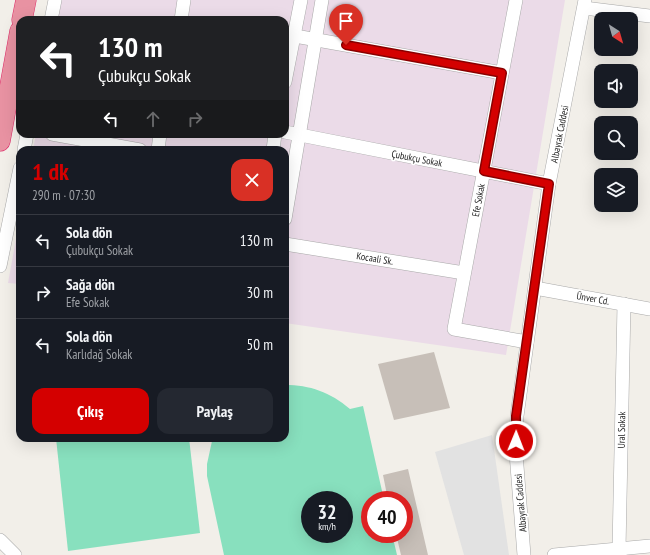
<!DOCTYPE html>
<html lang="tr">
<head>
<meta charset="utf-8">
<style>
	body { margin:0; font-family:"PT Sans Narrow",sans-serif; background:#242831; color:#f1f3f6; height:100vh; display:flex; flex-direction:column; font-size:15px; white-space:nowrap }
	* { box-sizing:border-box; margin:0 }
	p { font-size:13px; color:#9ea1a6 }
	.icon { flex:none; width:22px; height:22px; fill:none; stroke:currentColor; stroke-width:2; stroke-linecap:round; stroke-linejoin:round }
	.map { position:relative; flex:1; overflow:hidden }
	.side { position:absolute; left:16px; top:146px; width:273px; height:296px; display:flex; flex-direction:column; background:#171b24; border-radius:12px; box-shadow:0 4px 16px #0002 }
	.side>* { flex:none }
	.guide { position:absolute; left:16px; top:16px; width:273px; height:122px; border-radius:12px; box-shadow:0 4px 16px #0002; background:#202124; color:#fff; overflow:hidden }
	.needle { width:26px; rotate:143deg }
	.buttons { position:absolute; left:594px; top:12px; display:grid; gap:8px }
	.buttons a { display:grid; place-items:center; width:44px; height:44px; border-radius:8px; background:#171b24; box-shadow:0 4px 16px #0002; font-size:20px }
	.speed { position:absolute; left:301px; top:491px; display:flex; gap:8px; font-size:20px; font-weight:700; text-align:center }
	.speed>* { display:grid; place-content:center; width:52px; height:52px; border-radius:50%; background:#171b24; box-shadow:0 4px 16px #0002; line-height:1 }
	.speed small { font-size:10px; font-weight:400 }
	.speed .limit { border:6px solid #d22; background:#fff; color:#111 }
	.pin { position:absolute; display:grid; place-items:center; width:34px; height:34px; color:#fff; margin:-41px -17px; border-radius:50% 50% 50% 0; rotate:-45deg; box-shadow:0 0 4px #0007 }
	.pin .icon { rotate:45deg }
	.me { position:absolute; width:44px; margin:-22px; rotate:1deg; stroke-linejoin:round; filter:drop-shadow(0 0 3px #0008) }
	.turn { display:flex; align-items:center; gap:14px; height:84px; padding:0 16px; font-size:18px }
	.turn .icon { width:52px; height:52px; stroke-width:2.5 }
	.turn b { display:block; font-size:28px; line-height:34px }
	.lanes { display:flex; align-items:center; height:38px; padding:0 16px; background:#0003; justify-content:center; gap:20px; direction:ltr }
	.lanes .off { opacity:.35 }
	.round { display:grid; place-items:center; flex:none; width:42px; height:42px; border-radius:12px; background:#242831 }
	.headline { display:flex; align-items:center; justify-content:space-between; height:68px; padding:0 16px }
	h1 { font-size:24px; font-weight:800; line-height:30px; color:#d40000 }
	.primary-button { display:flex; gap:8px; margin-top:auto; padding:8px 16px }
	.primary-button a { flex:1; height:46px; border-radius:12px; background:#d40000; color:#fff; font-size:16px; font-weight:800; line-height:46px; text-align:center }
	.primary-button a+a { background:#242831; color:#f1f3f6 }
	ul { padding:0; list-style:none }
	li { display:flex; align-items:center; gap:12px; height:52px; padding:0 16px; border-top:1px solid #363941 }
	li div { flex:1 }
	li b { display:block; font-size:15px }
	li em { font-style:normal }
	.map>svg:first-child { display:block }
	.industrial { fill:#ebdbe8 }
	.pitch { fill:#88e0be; fill-rule:evenodd }
	.parking { fill:#e2e2e2 }
	.building { fill:#c7bfb8 }
	.lines { fill:none; stroke-linecap:round; stroke-linejoin:round }
	.minor-casing { stroke:#a9a9a9; stroke-width:14 }
	.highway-casing { stroke:#dc2a67; stroke-width:21 }
	.minor { stroke:#fff; stroke-width:13 }
	.highway { stroke:#e892a2; stroke-width:20 }
	.route-casing { stroke:#8a0000; stroke-width:10 }
	.route { stroke:#d40000; stroke-width:7 }
	.labels { text-anchor:middle; stroke-width:3.5; stroke-linejoin:round; paint-order:stroke }
	.street-label { font-size:10px; fill:#222; stroke:#fff }
</style>
</head>
<body>
<div class="map">
<svg width="650" height="555" viewBox="0 0 650 555">
	<rect width="100%" height="100%" fill="#f2efe9"/>
	<g class="industrial">
		<polygon points="61,0 565,0 506,355 285,323 285,150 33,150 36,134 285,134 285,20 57,20"/>
		<polygon points="20,217 20,284 8,283"/>
	</g>
	<g class="pitch">
		<path d="M285 385C310 385 330 392 350 409L363 406 384 500H370V534H392L397 555H224L207 476V464L212 441 213 438H285ZM310 500H344V534H310Z"/>
		<polygon points="56,438 189,438 200,533 68,551"/>
	</g>
	<polygon class="parking" points="492,435 509,555 464,555 435,452"/>
	<g class="building">
		<polygon points="434,352 450,408 394,420 378,364"/>
		<polygon points="408,469 428,555 401,555 396,534 404,534 404,500 388,500 383,475"/>
	</g>
	<g class="lines">
		<defs>
			<g id="minor">
				<polyline points="516,0 454,329 527,342"/>
				<polyline points="584,8 650,16"/>
				<polyline points="51,20 55,0"/>
				<polyline points="181,20 184,0"/>
				<polyline points="295,36 502,73"/>
				<polyline points="285,82 301,0"/>
				<polyline points="285,132 549,184"/>
				<polyline points="52,134 140,150"/>
				<polyline points="24,150 27,134"/>
				<polyline points="158,150 160,134"/>
				<polyline points="273,150 275,134"/>
				<polyline points="285,219 322,0"/>
				<polyline points="285,244 464,273"/>
				<polyline points="0,266 20,168"/>
				<polyline points="535,288 650,309"/>
				<polyline points="0,540 15,555"/>
				<polyline points="524,555 516,453 517,416 549,184 585,0"/>
				<polyline points="554,555 650,546"/>
				<polyline points="620,555 619,549 624,304"/>
			</g>
			<g id="highway">
				<polyline points="22,20 26,0"/>
				<polyline points="0,141 20,31"/>
			</g>
		</defs>
		<use href="#minor" class="minor-casing"/>
		<use href="#highway" class="highway-casing"/>
		<use href="#minor" class="minor"/>
		<use href="#highway" class="highway"/>
	</g>
	<g class="lines">
		<defs>
			<polyline id="route" points="346,45 502,73 484,171 549,184 516,416 516,441"/>
		</defs>
		<use href="#route" class="route-casing"/>
		<use href="#route" class="route"/>
	</g>
	<g class="labels">
		<g class="street-label">
			<text transform="translate(559 134) rotate(-79)" y="4">Albayrak Caddesi</text>
			<text transform="translate(417 158) rotate(11)" y="4">Çubukçu Sokak</text>
			<text transform="translate(478 200) rotate(-79)" y="4">Efe Sokak</text>
			<text transform="translate(375 258) rotate(9)" y="4">Kocaali Sk.</text>
			<text transform="translate(593 298) rotate(10)" y="4">Ünver Cd.</text>
			<text transform="translate(621 430) rotate(-89)" y="4">Ural Sokak</text>
			<text transform="translate(520 503) rotate(-95)" y="4">Albayrak Caddesi</text>
		</g>
	</g>
</svg>
<div class="buttons">
<a><svg class="needle" viewBox="-14 -14 28 28"><path d="M0-13l5 13h-10z" fill="#e53935"/><path d="M0 13l5-13h-10z" fill="#9ea1a6"/></svg></a>
<a><svg class="icon" aria-label="sound" viewBox="0 0 24 24"><path d="M4 9h4l5-4v14l-5-4H4zM17 9q2 3 0 6"/></svg></a>
<a><svg class="icon" aria-label="search" viewBox="0 0 24 24"><circle cx="10" cy="10" r="6"/><path d="M15 15l6 6"/></svg></a>
<a><svg class="icon" aria-label="layers" viewBox="0 0 24 24"><path d="M12 4l9 5-9 5-9-5zM3 14l9 5 9-5"/></svg></a>
</div>
<div class="speed"><div>32<small>km/h</small></div><div class="limit">40</div></div>
<div class="pin" style="left:346px;top:45px;background:#d93025"><svg class="icon" aria-label="arrive" viewBox="0 0 24 24"><path d="M6 21V4h12l-3 4 3 4H6"/></svg></div>
<svg class="me" style="left:516px;top:441px" viewBox="-20 -20 40 40"><circle r="17" fill="#d40000" stroke="#fff" stroke-width="3"/><path d="M0-11L8 9 0 5-8 9z" fill="#fff"/></svg>
<div class="guide">
<div class="turn"><svg class="icon" aria-label="left" viewBox="0 0 24 24"><path d="M17 20v-9H6M10 6l-5 5 5 5"/></svg><div><b>130 m</b>Çubukçu Sokak</div></div>
<div class="lanes"><svg class="icon" aria-label="left" viewBox="0 0 24 24"><path d="M17 20v-9H6M10 6l-5 5 5 5"/></svg><svg class="icon off" aria-label="ahead" viewBox="0 0 24 24"><path d="M12 20V5M6 11l6-6 6 6"/></svg><svg class="icon off" aria-label="right" viewBox="0 0 24 24"><path d="M7 20v-9h11M14 6l5 5-5 5"/></svg></div>
</div>
<section class="side">
<div class="headline"><div><h1>1 dk</h1><p>290 m · 07:30</p></div><a class="round" style="background:#d93025;color:#fff"><svg class="icon" aria-label="close" viewBox="0 0 24 24"><path d="M6 6l12 12M18 6L6 18"/></svg></a></div>
<ul>
<li><svg class="icon" aria-label="left" viewBox="0 0 24 24"><path d="M17 20v-9H6M10 6l-5 5 5 5"/></svg><div><b>Sola dön</b><p>Çubukçu Sokak</p></div><em>130 m</em></li>
<li><svg class="icon" aria-label="right" viewBox="0 0 24 24"><path d="M7 20v-9h11M14 6l5 5-5 5"/></svg><div><b>Sağa dön</b><p>Efe Sokak</p></div><em>30 m</em></li>
<li><svg class="icon" aria-label="left" viewBox="0 0 24 24"><path d="M17 20v-9H6M10 6l-5 5 5 5"/></svg><div><b>Sola dön</b><p>Karlıdağ Sokak</p></div><em>50 m</em></li>
</ul>
<div class="primary-button"><a>Çıkış</a><a>Paylaş</a></div>
</section>
</div>
</body>
</html>
